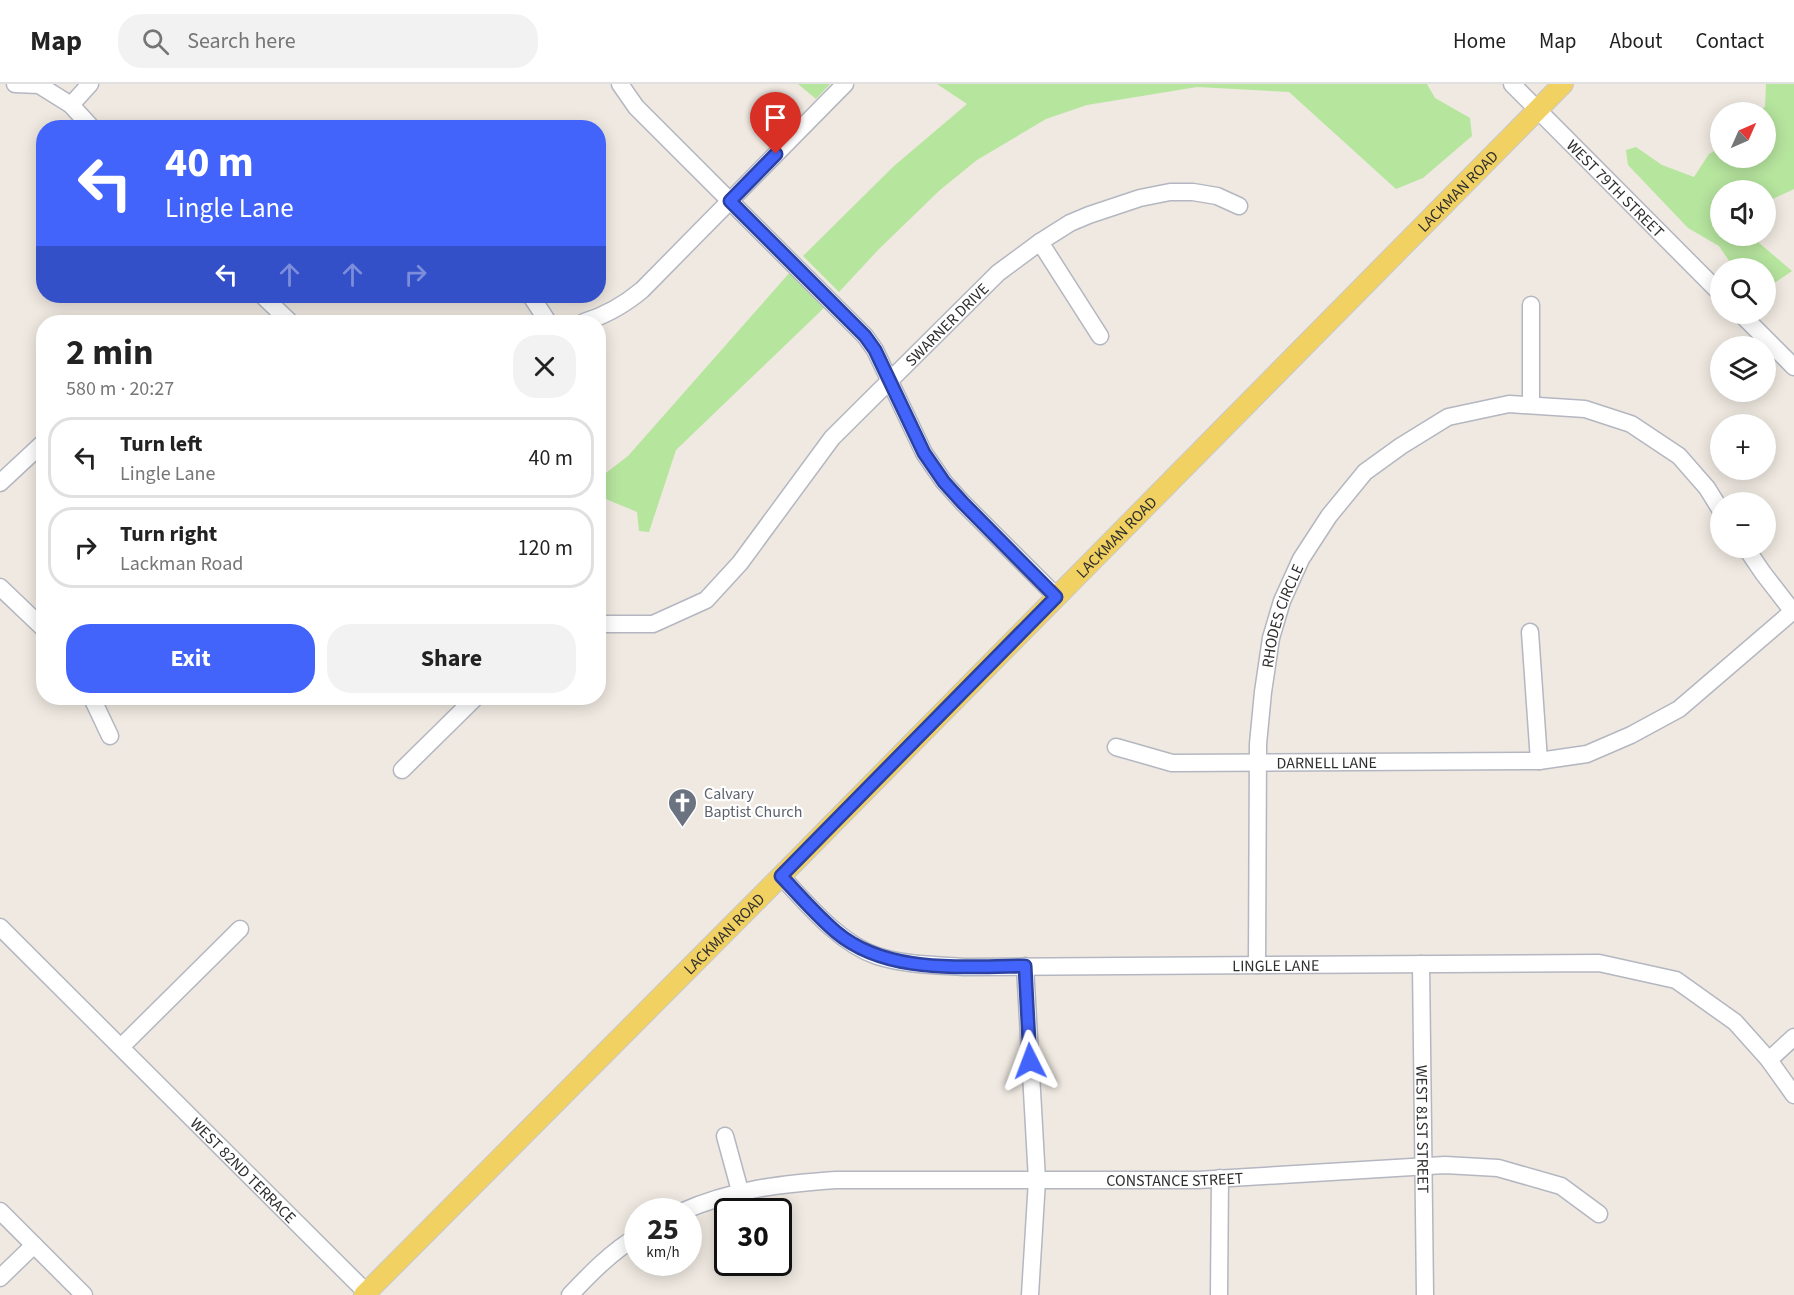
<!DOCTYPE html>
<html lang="en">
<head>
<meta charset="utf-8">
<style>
	body { margin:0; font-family:"Source Sans 3",sans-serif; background:#f2f2f2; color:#222; height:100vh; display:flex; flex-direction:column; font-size:22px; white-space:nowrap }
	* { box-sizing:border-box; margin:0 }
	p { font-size:20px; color:#767676 }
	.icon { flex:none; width:33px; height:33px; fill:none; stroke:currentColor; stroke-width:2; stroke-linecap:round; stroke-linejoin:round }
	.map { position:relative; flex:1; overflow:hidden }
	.drawer { position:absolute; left:36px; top:231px; width:570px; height:390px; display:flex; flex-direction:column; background:#fff; border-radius:24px; box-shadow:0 3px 15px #0003 }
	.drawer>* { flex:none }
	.top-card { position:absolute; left:36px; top:36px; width:570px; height:183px; border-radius:24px; box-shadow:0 3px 15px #0003; background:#4264fb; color:#fff; overflow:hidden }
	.needle { width:39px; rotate:45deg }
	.tools { position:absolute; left:1710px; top:18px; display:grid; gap:12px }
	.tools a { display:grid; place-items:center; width:66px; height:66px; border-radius:50%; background:#fff; box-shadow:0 3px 15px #0003; font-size:30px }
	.speed { position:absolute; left:624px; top:1114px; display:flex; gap:12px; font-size:30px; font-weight:700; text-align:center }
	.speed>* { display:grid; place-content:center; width:78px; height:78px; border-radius:50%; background:#fff; box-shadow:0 3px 15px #0003; line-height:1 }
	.speed small { font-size:15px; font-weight:400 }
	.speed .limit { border:3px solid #111; border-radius:9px; background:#fff; color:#111 }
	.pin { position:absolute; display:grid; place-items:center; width:51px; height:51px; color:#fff; margin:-62px -26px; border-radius:50% 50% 50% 0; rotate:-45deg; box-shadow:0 0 6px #0007 }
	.pin .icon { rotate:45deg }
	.me { position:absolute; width:66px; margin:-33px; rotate:357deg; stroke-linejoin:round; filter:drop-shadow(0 0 4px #0008) }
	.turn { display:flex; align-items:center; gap:21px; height:126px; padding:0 30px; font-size:27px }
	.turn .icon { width:78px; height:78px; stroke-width:2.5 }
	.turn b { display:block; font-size:42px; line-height:51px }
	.lanes { display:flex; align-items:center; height:57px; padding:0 30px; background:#0003; justify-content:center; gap:30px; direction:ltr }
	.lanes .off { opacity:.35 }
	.round { display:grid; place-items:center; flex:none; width:63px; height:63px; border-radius:24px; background:#f2f2f2 }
	.overview { display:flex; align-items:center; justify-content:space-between; height:102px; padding:0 30px }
	h1 { font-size:36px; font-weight:700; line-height:45px }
	.primary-button { display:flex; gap:12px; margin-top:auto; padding:12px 30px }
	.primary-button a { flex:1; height:69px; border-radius:24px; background:#4264fb; color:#fff; font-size:24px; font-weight:700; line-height:69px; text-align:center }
	.primary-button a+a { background:#f2f2f2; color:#222 }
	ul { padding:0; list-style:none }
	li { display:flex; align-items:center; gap:18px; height:81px; margin:0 12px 9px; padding:0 18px; border:3px solid #e0e0e0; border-radius:24px }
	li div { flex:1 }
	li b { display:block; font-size:22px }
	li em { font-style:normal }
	header { display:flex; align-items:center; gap:36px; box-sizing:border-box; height:84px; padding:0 30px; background:#fff; border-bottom:2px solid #e0e0e0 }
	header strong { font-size:28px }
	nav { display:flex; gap:33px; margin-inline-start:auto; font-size:21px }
	.search { width:420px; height:54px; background:#f2f2f2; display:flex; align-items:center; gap:15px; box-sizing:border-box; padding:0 21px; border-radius:24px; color:#767676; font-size:22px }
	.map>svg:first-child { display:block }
	.green { fill:#b6e59e }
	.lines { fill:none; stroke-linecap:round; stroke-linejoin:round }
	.minor-casing { stroke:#b4b7c1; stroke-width:19 }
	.major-casing { stroke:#c9c9c9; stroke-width:22 }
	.minor { stroke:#fff; stroke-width:16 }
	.major { stroke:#f2d163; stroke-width:20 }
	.route-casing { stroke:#2b41a3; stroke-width:15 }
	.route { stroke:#4264fb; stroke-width:10 }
	.labels { text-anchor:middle; stroke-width:4.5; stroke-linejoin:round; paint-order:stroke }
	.street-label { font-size:16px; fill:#2e2e2e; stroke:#fff }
	.worship-label { font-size:16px; fill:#5b616d; stroke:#fff; text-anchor:start }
</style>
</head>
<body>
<header>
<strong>Map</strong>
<div class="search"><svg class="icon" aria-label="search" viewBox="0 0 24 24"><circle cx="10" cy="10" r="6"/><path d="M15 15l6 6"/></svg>Search here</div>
<nav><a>Home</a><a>Map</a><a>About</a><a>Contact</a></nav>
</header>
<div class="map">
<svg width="1794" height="1211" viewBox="0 0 1794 1211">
	<rect width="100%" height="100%" fill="#efe9e1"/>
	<g class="green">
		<polygon points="798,0 830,0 816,15"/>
		<polygon points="937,0 1427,0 1435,14 1470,34 1472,52 1423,94 1396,105 1289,8 1197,3 1087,21 1046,35 977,76 940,106 879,165 839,208 803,172 894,82 967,20"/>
		<polygon points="1766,0 1794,0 1794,105 1766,118 1766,106 1720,106 1720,152 1754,152 1758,158 1792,187 1770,202 1766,201 1766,184 1734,184 1719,162 1688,144 1628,81 1626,66 1636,63 1662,81 1694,93 1709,70 1720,64 1720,74 1766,74 1766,28 1755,28 1765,23"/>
		<polygon points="791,187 826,222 676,366 649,448 639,447 637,428 601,413 603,404 599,400 598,395 628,372"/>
	</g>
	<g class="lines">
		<defs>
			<g id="minor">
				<polyline points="15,0 39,1 71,21 92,44"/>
				<polyline points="620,0 636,23 865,252 875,266 924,369 944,398 963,419 1057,513"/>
				<path id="s1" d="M1512 0 1720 209"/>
				<polyline points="71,21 90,0"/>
				<polyline points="1040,158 1100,252"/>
				<polyline points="263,212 290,238"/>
				<polyline points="531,212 548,238"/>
				<polyline points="1531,221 1531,320"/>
				<polyline points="1741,230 1794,283"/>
				<path d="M584 238C607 231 624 221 642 206L845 0"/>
				<polyline points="0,399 44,358"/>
				<polyline points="1746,464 1763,489 1794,529"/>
				<polyline points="0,503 44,545"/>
				<path id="s2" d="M598 540H653L706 516 740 479 832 354 998 189 1040 158 1070 139 1089 131 1140 114 1170 108H1193L1217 112 1239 122"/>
				<polyline points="1530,548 1539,677"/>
				<polyline points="92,614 110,652"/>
				<path id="s3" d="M1116 663 1172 679 1539 677 1587 670 1631 651 1679 625 1793 527"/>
				<polyline points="402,686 475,614"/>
				<path id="s4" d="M781 792C808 821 839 859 877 872 905 881 935 881 964 883L1599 879 1676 896 1735 938 1769 976 1794 1011"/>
				<path id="s5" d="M0 843 366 1208"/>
				<path id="s6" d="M1421 880 1425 1211"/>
				<path id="s7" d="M1257 881 1258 660 1263 608 1271 554 1282 517 1301 475 1329 432 1365 388 1401 362 1448 333 1509 320 1585 325 1631 340 1679 372 1707 404 1720 425"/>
				<polyline points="1025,882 1037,1096 1030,1211"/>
				<polyline points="121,963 240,845"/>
				<polyline points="1769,976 1794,953"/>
				<polyline points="725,1052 740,1107"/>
				<polyline points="0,1127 84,1211"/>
				<path id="s8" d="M681 1128C733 1105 780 1100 836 1096H1198L1445 1081 1498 1084 1561 1102 1599 1130"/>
				<polyline points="0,1194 34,1161"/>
				<path d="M570 1211C590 1190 612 1167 638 1152"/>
				<polyline points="1219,1211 1220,1094"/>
			</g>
			<g id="major">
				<path id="s9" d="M364 1211 781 792 1563 0"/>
			</g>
		</defs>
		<use href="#minor" class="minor-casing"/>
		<use href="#major" class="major-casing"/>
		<use href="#minor" class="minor"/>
		<use href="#major" class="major"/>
	</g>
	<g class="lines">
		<defs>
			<path id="route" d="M776 70 730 117 865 252 875 266 924 369 944 398 963 419 1056 513 781 792C799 811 816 831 836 848 887 891 963 882 1025 882L1030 977"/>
		</defs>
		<use href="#route" class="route-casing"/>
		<use href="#route" class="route"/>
	</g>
	<defs>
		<symbol id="church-pin" viewBox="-11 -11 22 30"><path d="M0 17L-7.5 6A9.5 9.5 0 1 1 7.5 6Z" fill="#6b7280" stroke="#fff"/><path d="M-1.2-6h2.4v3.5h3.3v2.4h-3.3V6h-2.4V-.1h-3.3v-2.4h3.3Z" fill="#fff"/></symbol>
	</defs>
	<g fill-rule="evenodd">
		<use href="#church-pin" x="666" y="702" width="33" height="45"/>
	</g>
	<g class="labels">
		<g class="street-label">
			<text dy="6" stroke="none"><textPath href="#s1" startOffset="147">WEST 79TH STREET</textPath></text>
			<text dy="6" stroke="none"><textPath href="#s9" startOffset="1554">LACKMAN ROAD</textPath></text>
			<text dy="6" stroke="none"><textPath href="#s2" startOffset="480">SWARNER DRIVE</textPath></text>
			<text dy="6" stroke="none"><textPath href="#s9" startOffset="1068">LACKMAN ROAD</textPath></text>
			<text dy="6" stroke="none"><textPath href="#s7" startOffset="352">RHODES CIRCLE</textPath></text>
			<text dy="6" stroke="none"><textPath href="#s3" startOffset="213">DARNELL LANE</textPath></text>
			<text dy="6" stroke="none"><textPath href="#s9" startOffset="510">LACKMAN ROAD</textPath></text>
			<text dy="6" stroke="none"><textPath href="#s4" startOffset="526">LINGLE LANE</textPath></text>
			<text dy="6" stroke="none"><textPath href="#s6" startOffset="165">WEST 81ST STREET</textPath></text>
			<text dy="6" stroke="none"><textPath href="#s5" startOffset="344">WEST 82ND TERRACE</textPath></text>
			<text dy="6" stroke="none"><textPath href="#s8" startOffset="498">CONSTANCE STREET</textPath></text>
		</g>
		<g class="worship-label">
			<text x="704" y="715">Calvary<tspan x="704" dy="18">Baptist Church</tspan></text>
		</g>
	</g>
</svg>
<div class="tools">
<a><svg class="needle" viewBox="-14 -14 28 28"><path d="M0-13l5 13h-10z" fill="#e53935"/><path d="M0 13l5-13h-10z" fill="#767676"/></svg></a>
<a><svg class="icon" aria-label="sound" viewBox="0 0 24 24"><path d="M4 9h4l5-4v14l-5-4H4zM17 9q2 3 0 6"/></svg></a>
<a><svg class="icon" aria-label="search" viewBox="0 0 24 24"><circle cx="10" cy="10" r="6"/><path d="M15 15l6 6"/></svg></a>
<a><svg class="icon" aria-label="layers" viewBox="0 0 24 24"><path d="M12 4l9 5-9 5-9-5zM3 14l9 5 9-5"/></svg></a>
<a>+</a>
<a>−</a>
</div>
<div class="speed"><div>25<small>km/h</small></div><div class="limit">30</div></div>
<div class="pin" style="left:776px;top:70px;background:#d93025"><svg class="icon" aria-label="arrive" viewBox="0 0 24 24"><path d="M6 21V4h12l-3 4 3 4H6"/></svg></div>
<svg class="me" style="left:1030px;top:977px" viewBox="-20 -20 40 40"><path d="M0-17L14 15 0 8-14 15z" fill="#4264fb" stroke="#fff" stroke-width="4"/></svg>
<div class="top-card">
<div class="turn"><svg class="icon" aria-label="left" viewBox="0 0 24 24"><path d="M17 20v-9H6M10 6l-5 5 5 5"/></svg><div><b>40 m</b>Lingle Lane</div></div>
<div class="lanes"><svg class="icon" aria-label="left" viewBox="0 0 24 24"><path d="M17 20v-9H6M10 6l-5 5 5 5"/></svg><svg class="icon off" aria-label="ahead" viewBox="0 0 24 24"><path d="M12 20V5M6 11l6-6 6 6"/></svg><svg class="icon off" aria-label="ahead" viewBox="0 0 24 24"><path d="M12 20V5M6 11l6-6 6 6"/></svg><svg class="icon off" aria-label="right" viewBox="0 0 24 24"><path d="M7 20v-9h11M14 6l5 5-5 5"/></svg></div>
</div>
<section class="drawer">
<div class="overview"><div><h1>2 min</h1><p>580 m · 20:27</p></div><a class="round"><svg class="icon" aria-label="close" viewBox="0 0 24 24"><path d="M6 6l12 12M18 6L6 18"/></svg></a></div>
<ul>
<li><svg class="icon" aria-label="left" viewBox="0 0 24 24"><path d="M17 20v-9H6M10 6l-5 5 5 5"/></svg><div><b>Turn left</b><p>Lingle Lane</p></div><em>40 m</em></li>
<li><svg class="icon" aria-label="right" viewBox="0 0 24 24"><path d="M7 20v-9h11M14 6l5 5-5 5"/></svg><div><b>Turn right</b><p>Lackman Road</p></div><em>120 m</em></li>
</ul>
<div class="primary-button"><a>Exit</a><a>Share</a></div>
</section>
</div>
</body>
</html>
